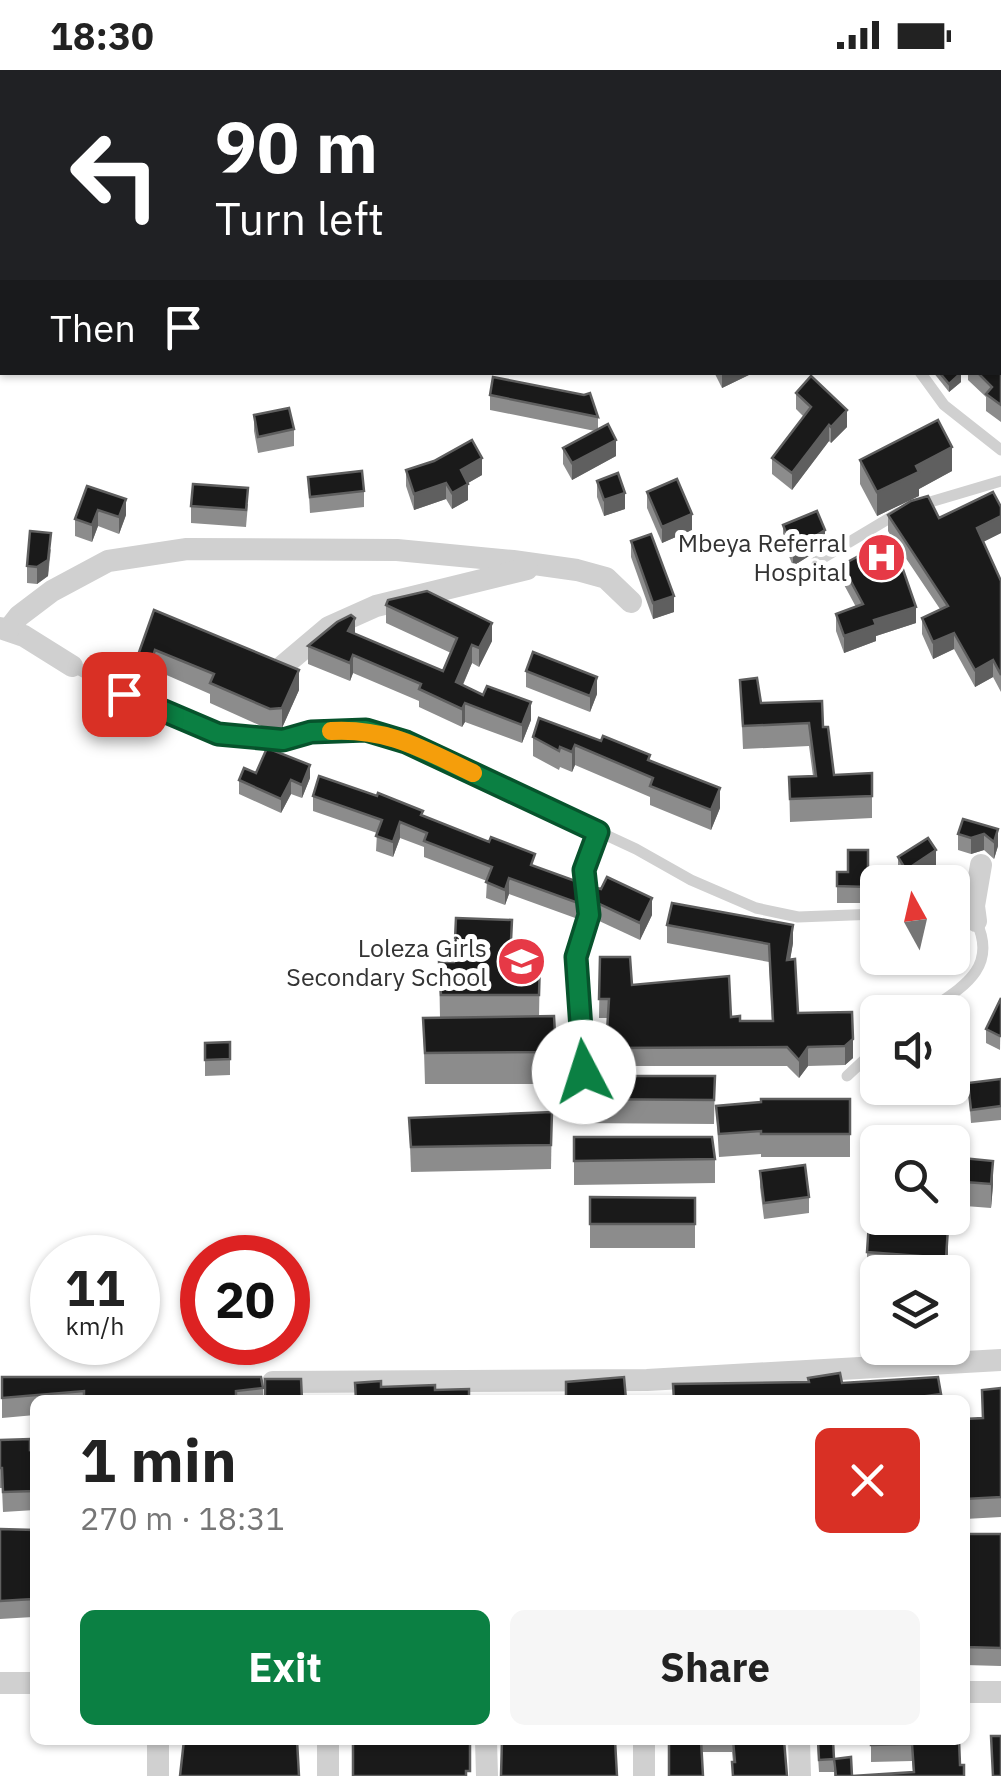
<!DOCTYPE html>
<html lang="en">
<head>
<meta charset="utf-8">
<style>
	body { margin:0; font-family:"IBM Plex Sans",sans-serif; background:#f6f6f6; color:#222; height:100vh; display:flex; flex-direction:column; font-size:38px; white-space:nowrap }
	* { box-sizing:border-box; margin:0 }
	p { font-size:32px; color:#767676 }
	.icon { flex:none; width:55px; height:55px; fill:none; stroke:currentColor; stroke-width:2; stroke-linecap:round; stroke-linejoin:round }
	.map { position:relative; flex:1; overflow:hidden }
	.details { position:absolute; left:30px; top:1325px; width:940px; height:350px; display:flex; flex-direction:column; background:#fff; border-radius:15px; box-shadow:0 2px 8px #0004 }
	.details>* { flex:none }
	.hud { position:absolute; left:0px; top:0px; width:1002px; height:305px; box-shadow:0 2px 8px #0004; background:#202124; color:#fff; overflow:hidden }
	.needle { width:65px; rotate:352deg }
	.controls { position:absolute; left:860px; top:795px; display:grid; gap:20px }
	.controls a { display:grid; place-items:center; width:110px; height:110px; border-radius:15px; background:#fff; box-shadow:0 2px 8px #0004; font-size:50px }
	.speed { position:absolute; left:30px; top:1165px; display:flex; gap:20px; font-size:50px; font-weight:700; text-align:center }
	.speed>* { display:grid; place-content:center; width:130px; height:130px; border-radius:50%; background:#fff; box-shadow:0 2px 8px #0004; line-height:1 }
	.speed small { font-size:25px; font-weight:400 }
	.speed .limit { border:15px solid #d22; background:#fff; color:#111 }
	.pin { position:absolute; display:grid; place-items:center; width:85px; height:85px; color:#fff; margin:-42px; border-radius:20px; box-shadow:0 5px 15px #0006 }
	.me { position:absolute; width:110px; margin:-55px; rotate:355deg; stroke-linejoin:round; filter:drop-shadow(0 0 8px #0008) }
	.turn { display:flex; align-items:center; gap:35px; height:210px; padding:0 50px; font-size:45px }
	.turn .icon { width:130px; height:130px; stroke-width:2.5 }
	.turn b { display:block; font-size:70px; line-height:85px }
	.then { display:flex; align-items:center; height:95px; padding:0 50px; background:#0003; gap:20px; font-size:38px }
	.round { display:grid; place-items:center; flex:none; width:105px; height:105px; border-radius:15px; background:#f6f6f6 }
	.head { display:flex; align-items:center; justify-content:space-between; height:170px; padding:0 50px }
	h1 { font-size:60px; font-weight:800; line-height:75px }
	.button { display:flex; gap:20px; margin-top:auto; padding:20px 50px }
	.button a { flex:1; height:115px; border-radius:15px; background:#0b8043; color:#fff; font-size:40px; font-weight:800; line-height:115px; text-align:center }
	.button a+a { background:#f6f6f6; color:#222 }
	.status { display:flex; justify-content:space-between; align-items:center; height:70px; padding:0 50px; background:#fff; direction:ltr }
	.status svg { height:28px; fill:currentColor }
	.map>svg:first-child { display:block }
	.forest { fill:url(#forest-firs) }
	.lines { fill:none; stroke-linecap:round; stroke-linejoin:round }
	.service { stroke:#d0d0d0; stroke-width:11 }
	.minor { stroke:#d0d0d0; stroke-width:22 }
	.wall { fill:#8c8c8c }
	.shaded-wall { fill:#5f5f5f }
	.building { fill:#1a1a1a; stroke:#5f5f5f; stroke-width:2.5 }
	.route-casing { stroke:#07532c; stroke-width:25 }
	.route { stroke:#0b8043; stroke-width:18 }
	.slow { stroke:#f59e0b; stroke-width:18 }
	.labels { text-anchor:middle; stroke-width:10; stroke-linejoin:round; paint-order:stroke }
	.poi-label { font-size:25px; fill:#333; stroke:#fff; text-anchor:end }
</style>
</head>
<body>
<div class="status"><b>18:30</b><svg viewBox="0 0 49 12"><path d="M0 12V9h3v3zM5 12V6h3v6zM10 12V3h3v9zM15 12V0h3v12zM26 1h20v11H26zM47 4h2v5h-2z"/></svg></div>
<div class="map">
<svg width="1001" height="1706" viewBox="0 0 1001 1706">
	<defs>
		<pattern id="forest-firs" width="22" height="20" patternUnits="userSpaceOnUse" patternTransform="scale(2.5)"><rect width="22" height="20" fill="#e6ecdf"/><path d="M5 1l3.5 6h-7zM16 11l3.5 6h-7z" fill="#c6cbc0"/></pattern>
	</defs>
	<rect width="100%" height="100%" fill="#fff"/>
	<polygon class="forest" points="0,0 604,0 2,2 2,252"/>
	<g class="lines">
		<g class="service">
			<polyline points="920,302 944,335 1001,380"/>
			<polyline points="920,435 1001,411"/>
			<polyline points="816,492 898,443"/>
			<path d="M72 596C132 628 191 666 260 669 280 670 295 665 314 662 349 658 373 662 406 672L636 779 691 810 756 838 798 847 878 844"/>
			<path d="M926 942C961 918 999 899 976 851L952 845"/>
			<polyline points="584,1002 576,887 589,845 584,800 598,762"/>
			<polyline points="847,1006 878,977"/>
		</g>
		<g class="minor">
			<polyline points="0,558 24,566 72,596"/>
			<polyline points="8,560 19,546 52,521 108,491 187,479 397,480 513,491 577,500 606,508 631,532"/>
			<polyline points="284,595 329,557 376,536 527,499"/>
			<polyline points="976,851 974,836 981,795"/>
			<polyline points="273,1312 647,1310 1001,1290"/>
			<polyline points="0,1613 35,1613"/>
			<polyline points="965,1622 1001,1622"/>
			<polyline points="328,1670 328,1706"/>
			<polyline points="486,1670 487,1706"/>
			<polyline points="799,1670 800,1706"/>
			<polyline points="158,1706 158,1670"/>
			<polyline points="644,1706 644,1670"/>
		</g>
	</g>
	<g class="wall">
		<polygon points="1001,229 1001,352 986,341 986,327 968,310 968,302 1000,302"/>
		<polygon points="714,302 755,302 722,318"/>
		<polygon points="933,302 960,302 961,312 949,322"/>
		<polygon points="796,323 847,357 831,373 829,371 792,420 772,404 772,388 804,347 796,339"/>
		<polygon points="490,325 598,347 598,359 616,386 572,410 563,394 563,378 595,361 490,340"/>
		<polygon points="254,345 294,359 294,376 258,383 254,361"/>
		<polygon points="860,390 952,401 919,419 919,426 877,446 860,414"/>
		<polygon points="406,400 482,405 468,413 468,430 452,439 446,429 414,440 406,416"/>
		<polygon points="308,407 364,421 364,437 310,443"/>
		<polygon points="597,411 625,439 604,446 597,427"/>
		<polygon points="87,416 126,445 119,464 98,456 92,472 75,466 75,449"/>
		<polygon points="647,422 692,460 662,473 647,438"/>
		<polygon points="248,434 246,457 191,453 191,436"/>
		<polygon points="888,445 939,448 1001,463 983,472 1001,511 1001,622 993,607 975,617 954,579 933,589 922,564 922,548 940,539 893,469 916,553 876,566 876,571 844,583 836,561 836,544 856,537 842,511 842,495 892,468 888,461"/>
		<polygon points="783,455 825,476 793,496 783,472"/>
		<polygon points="631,471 674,542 653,549 631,487"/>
		<polygon points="51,479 48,506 37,514 27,513 27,496"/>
		<polygon points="386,535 492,571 479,597 472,593 463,615 531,650 522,673 465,652 462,657 419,637 419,631 353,603 350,611 308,594 308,576 355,564 443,601 451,583 386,553"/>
		<polygon points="154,540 299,620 282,658 270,660 210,633 210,624 155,600 151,613 137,609 137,588"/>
		<polygon points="526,601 597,624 590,642 526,617"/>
		<polygon points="740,610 761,633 823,657 834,705 872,703 872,748 790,752 789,707 813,706 809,676 743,679"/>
		<polygon points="533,667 650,691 720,738 711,760 650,735 650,727 575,695 572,702 560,697 559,700 533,686"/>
		<polygon points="256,703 310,708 302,728 291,724 281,743 239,724 239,710"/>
		<polygon points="313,726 423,746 535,796 578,812 578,849 509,824 505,835 486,828 487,811 424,787 424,777 400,768 393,787 376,781 377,763 313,741"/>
		<polygon points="998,759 998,776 994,789 984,780 971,784 958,780 958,764"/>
		<polygon points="868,780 868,833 837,833 837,802 848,802"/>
		<polygon points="898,787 936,797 912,812 904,812 898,803"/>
		<polygon points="597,818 652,845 640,870 597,850"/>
		<polygon points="667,855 793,873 790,889 798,943 852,942 853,988 845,995 808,996 799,1008 787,996 606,996 608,948 599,948 600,887 632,915 740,951 772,951 769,892 667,873"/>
		<polygon points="540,890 539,947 556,982 556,1014 425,1014 423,948 440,948 439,892"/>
		<polygon points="1001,928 1000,980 986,973 986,959"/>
		<polygon points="230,972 230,1005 205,1006 205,973"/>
		<polygon points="573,1006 715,1006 714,1054 573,1053"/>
		<polygon points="1001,1009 1001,1050 971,1053 968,1013"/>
		<polygon points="850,1029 850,1087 761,1087 761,1084 719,1087 716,1036"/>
		<polygon points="552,1042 551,1099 411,1102 409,1048"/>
		<polygon points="574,1067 715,1089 715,1113 574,1115"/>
		<polygon points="952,1087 993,1115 991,1138 952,1135"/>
		<polygon points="760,1101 809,1127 809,1143 764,1149 760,1117"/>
		<polygon points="590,1127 695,1128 695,1178 590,1178"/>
		<polygon points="867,1182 948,1182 947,1202 878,1202 878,1207 867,1206"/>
		<polygon points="2,1307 263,1318 263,1330 35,1330 35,1345 2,1348"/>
		<polygon points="842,1313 941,1324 941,1330 673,1330"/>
		<polygon points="1001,1318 1001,1447 965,1449 965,1349 982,1348 982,1320"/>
		<polygon points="0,1370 30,1380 35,1379 35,1440 3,1442 2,1418 0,1418"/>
		<polygon points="0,1459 35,1460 35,1529 33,1529 33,1547 0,1549"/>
		<polygon points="965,1464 1001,1464 1001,1596 965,1595"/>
		<polygon points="669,1670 784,1670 732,1706 732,1692 733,1692 732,1682 702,1682"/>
		<polygon points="817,1670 833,1670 834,1702 819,1702"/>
		<polygon points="871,1670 959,1670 960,1695 964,1706 834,1706 834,1689 852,1706 913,1702 912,1691 871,1692"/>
	</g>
	<g class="shaded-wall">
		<polygon points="722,302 755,302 722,318"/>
		<polygon points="961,303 961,312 949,322 949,314"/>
		<polygon points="847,340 847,357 831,373 831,357"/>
		<polygon points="829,355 829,371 792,420 792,403"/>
		<polygon points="616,370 616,386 572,410 572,393"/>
		<polygon points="952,377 952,401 919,419 919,426 877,446 877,422 916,396"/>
		<polygon points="482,388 482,405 461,417 461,400"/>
		<polygon points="446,413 446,429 414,440 414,424"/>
		<polygon points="468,414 468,430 452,439 452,423"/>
		<polygon points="625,423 625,439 604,446 604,430"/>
		<polygon points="126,429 126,445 119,464 119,447"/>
		<polygon points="98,440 98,456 92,472 92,455"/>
		<polygon points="692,444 692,460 662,473 662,457"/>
		<polygon points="1001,446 1001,463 977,475 977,458"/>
		<polygon points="825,460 825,476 793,496 793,480"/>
		<polygon points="51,463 48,506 37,514 37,497"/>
		<polygon points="674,526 674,542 653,549 653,533"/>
		<polygon points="916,537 916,553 876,566 876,571 844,583 844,566 874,550"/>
		<polygon points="355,548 355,566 348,561"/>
		<polygon points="492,553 492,571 479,597 479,578"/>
		<polygon points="954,563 954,579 933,589 933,572"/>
		<polygon points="472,575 472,593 456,630 456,612"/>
		<polygon points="155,580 155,600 151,613 151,592"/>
		<polygon points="353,585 353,603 350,611 350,593"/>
		<polygon points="993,590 993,607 975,617 975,600"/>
		<polygon points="299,600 299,620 282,658 282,638"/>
		<polygon points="597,607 597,624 590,642 590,626"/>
		<polygon points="531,632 531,650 522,673 522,655"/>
		<polygon points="465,633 465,652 462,657 462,639"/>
		<polygon points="575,675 575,695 572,702 572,682"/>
		<polygon points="310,695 310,708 302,728 302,715"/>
		<polygon points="291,710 291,724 281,743 281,729"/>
		<polygon points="720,718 720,738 711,760 711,740"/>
		<polygon points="400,752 400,768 393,787 393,772"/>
		<polygon points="998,759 998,776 994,789 994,772"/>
		<polygon points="984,764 984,780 971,784 971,768"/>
		<polygon points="936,780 936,797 912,812 906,812 906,800"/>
		<polygon points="509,808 509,824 505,835 505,820"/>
		<polygon points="652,828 652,845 640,870 640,853"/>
		<polygon points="793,855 793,873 787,908 787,890"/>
		<polygon points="889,888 909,888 889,892"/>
		<polygon points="853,969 853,988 845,995 845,976"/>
		<polygon points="808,977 808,996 799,1008 799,990"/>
		<polygon points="993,1091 993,1115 991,1138 991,1114"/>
		<polygon points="948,1158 948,1182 946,1202 946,1188"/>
	</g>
	<g class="building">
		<polygon points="1001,16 1001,53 1000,53 1000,17"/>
		<polygon points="1001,229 1001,335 986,324 992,317 977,302 1000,302"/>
		<polygon points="939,302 960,302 961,303 949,314"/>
		<polygon points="811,306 847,340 831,357 829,355 792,403 772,388 811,337 796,323"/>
		<polygon points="493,307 584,325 590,323 598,347 490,325"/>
		<polygon points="289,338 294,359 258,367 254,345"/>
		<polygon points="938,350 952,377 916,396 919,402 877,422 860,390"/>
		<polygon points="608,354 616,370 572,393 563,378"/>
		<polygon points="472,370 482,388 461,400 468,414 452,423 446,413 414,424 406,400 434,391"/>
		<polygon points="362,401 364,421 310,427 308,407"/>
		<polygon points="618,403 625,423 604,430 597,411"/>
		<polygon points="677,409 692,444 662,457 647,422"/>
		<polygon points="193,414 248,418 246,440 191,436"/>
		<polygon points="87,416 126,429 119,447 98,440 92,455 75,449"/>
		<polygon points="993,422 1001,437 1001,446 977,458 1001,511 1001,605 993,590 975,600 954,563 933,572 922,548 948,536 888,445 911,431 928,426 939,448"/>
		<polygon points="817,441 825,460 793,480 783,455"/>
		<polygon points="30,461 51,463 48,490 37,497 27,496"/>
		<polygon points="651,464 674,526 653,533 631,471"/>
		<polygon points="892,468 916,537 874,550 876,555 844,566 836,544 863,534 842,495"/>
		<polygon points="427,521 492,553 479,578 472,575 456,612 483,625 487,616 531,632 522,655 465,633 462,639 419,619 421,614 353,585 350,593 308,576 337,552 351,545 355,548 348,561 443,601 457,568 386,535 388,530"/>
		<polygon points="154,540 299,600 282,638 270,639 210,613 214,604 155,580 151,592 137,588"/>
		<polygon points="533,582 597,607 590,626 526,601"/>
		<polygon points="757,608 761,633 822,631 823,657 828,657 834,705 872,703 872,726 790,729 789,707 816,706 809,653 743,656 740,610"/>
		<polygon points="539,648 601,671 603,666 650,685 648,690 720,718 711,740 650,716 653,708 575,675 572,682 560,677 559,681 533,667"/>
		<polygon points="267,678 310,695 302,715 291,710 281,729 239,710 244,698 256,703"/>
		<polygon points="319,706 377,726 378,723 423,741 421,745 489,772 491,767 535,784 531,795 578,812 578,833 509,808 505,820 486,812 492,797 424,771 427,763 400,752 393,772 376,766 382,750 313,726"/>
		<polygon points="963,749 998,759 994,772 984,764 971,768 958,764"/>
		<polygon points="928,768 936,780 906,800 898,787"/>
		<polygon points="848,780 868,780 868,817 837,816 837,802 848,802"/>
		<polygon points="607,807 652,828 640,853 597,833 597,818 601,819"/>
		<polygon points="672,833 793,855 787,890 795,889 798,943 852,942 853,969 845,976 808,977 799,990 787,977 606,978 609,929 599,929 600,887 630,887 632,915 729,906 731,947 740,946 740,951 773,951 769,874 667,855"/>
		<polygon points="456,848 512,850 510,891 540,890 539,925 441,925 439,892 454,892"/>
		<polygon points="1001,928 1001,965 1000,966 986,959"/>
		<polygon points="554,946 556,982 425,983 423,948"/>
		<polygon points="230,972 230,989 205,990 205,973"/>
		<polygon points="573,1006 715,1006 714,1030 573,1029"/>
		<polygon points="1001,1009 1001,1036 971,1040 968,1013"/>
		<polygon points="761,1029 850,1029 850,1064 761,1064 761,1061 719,1064 716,1036 761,1032"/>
		<polygon points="552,1042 551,1075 411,1077 409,1048"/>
		<polygon points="574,1067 712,1067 715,1089 574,1091"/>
		<polygon points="952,1087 993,1091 991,1114 952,1111"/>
		<polygon points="805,1095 809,1127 764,1133 760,1101"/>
		<polygon points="590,1127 695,1128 695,1154 590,1154"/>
		<polygon points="869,1152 948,1158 946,1188 867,1182"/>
		<polygon points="840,1303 842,1313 938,1307 941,1324 898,1330 674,1330 673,1314 809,1312 808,1308"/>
		<polygon points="2,1307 261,1307 263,1318 236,1321 236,1330 84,1330 84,1321 2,1328"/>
		<polygon points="624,1307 626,1329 566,1330 566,1312"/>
		<polygon points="265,1309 301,1309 302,1330 265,1330"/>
		<polygon points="381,1311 381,1317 435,1315 435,1320 469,1319 469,1330 356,1330 355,1313"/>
		<polygon points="1001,1318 1001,1427 965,1429 965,1349 983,1348 982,1320"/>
		<polygon points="30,1369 30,1380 35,1379 35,1421 3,1422 2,1398 0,1398 0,1370"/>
		<polygon points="0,1459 35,1460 35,1511 32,1511 33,1529 0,1531"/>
		<polygon points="965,1464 1001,1464 1001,1578 965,1577"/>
		<polygon points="991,1666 1001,1666 1001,1706 993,1706"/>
		<polygon points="184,1670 297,1670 299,1706 180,1706"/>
		<polygon points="353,1670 470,1670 470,1701 466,1701 466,1706 353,1706"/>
		<polygon points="502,1670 615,1670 617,1706 501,1706"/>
		<polygon points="669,1670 701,1670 703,1706 669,1706"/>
		<polygon points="733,1670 784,1670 787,1706 733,1706 732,1692 735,1692"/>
		<polygon points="818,1670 833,1670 834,1689 819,1690"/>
		<polygon points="871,1670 959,1670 960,1695 964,1695 964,1706 836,1706 834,1689 851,1687 852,1706 914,1702 912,1674 871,1675"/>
	</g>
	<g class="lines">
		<defs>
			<polyline id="route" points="124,624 218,664 283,670 311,662 366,660 406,672 598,762 584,800 589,845 576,887 584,1002"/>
		</defs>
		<use href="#route" class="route-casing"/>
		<use href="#route" class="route"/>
		<path class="slow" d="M331 661C389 658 422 679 473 703"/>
	</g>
	<defs>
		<symbol id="hospital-disc" viewBox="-11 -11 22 22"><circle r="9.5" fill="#e63946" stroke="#fff"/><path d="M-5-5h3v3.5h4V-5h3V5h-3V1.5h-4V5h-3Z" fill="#fff"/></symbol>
		<symbol id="school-disc" viewBox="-11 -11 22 22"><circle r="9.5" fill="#e63946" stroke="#fff"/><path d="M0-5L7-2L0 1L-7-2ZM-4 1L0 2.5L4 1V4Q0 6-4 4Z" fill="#fff"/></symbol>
	</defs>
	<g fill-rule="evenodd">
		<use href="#hospital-disc" x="854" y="460" width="55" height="55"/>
		<use href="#school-disc" x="494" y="864" width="55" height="55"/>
	</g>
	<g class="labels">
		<g class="poi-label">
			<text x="847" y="482">Mbeya Referral<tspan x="847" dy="29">Hospital</tspan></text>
			<text x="487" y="887">Loleza Girls<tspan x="487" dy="29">Secondary School</tspan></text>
		</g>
	</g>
</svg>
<div class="controls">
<a><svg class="needle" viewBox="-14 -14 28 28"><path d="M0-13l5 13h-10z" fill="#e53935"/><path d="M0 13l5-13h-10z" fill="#767676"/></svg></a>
<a><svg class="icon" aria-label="sound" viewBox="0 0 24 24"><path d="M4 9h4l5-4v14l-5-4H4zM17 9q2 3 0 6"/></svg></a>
<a><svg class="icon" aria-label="search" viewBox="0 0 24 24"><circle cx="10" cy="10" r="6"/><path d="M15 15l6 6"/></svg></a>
<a><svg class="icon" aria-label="layers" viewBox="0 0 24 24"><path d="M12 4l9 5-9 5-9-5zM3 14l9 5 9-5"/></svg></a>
</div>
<div class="speed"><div>11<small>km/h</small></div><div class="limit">20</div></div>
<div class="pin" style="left:124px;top:624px;background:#d93025"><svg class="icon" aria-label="arrive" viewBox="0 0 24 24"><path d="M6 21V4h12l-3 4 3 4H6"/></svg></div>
<svg class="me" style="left:584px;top:1002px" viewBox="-20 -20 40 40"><circle r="19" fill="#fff"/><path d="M0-13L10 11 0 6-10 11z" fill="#0b8043"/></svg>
<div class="hud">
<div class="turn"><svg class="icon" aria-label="left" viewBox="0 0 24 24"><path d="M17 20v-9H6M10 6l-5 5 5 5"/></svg><div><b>90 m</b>Turn left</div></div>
<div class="then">Then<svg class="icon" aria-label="arrive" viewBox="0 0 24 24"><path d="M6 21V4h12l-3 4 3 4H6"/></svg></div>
</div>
<section class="details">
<div class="head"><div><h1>1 min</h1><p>270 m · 18:31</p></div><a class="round" style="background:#d93025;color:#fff"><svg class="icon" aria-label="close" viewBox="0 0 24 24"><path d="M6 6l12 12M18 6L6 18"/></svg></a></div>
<div class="button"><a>Exit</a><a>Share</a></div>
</section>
</div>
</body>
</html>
